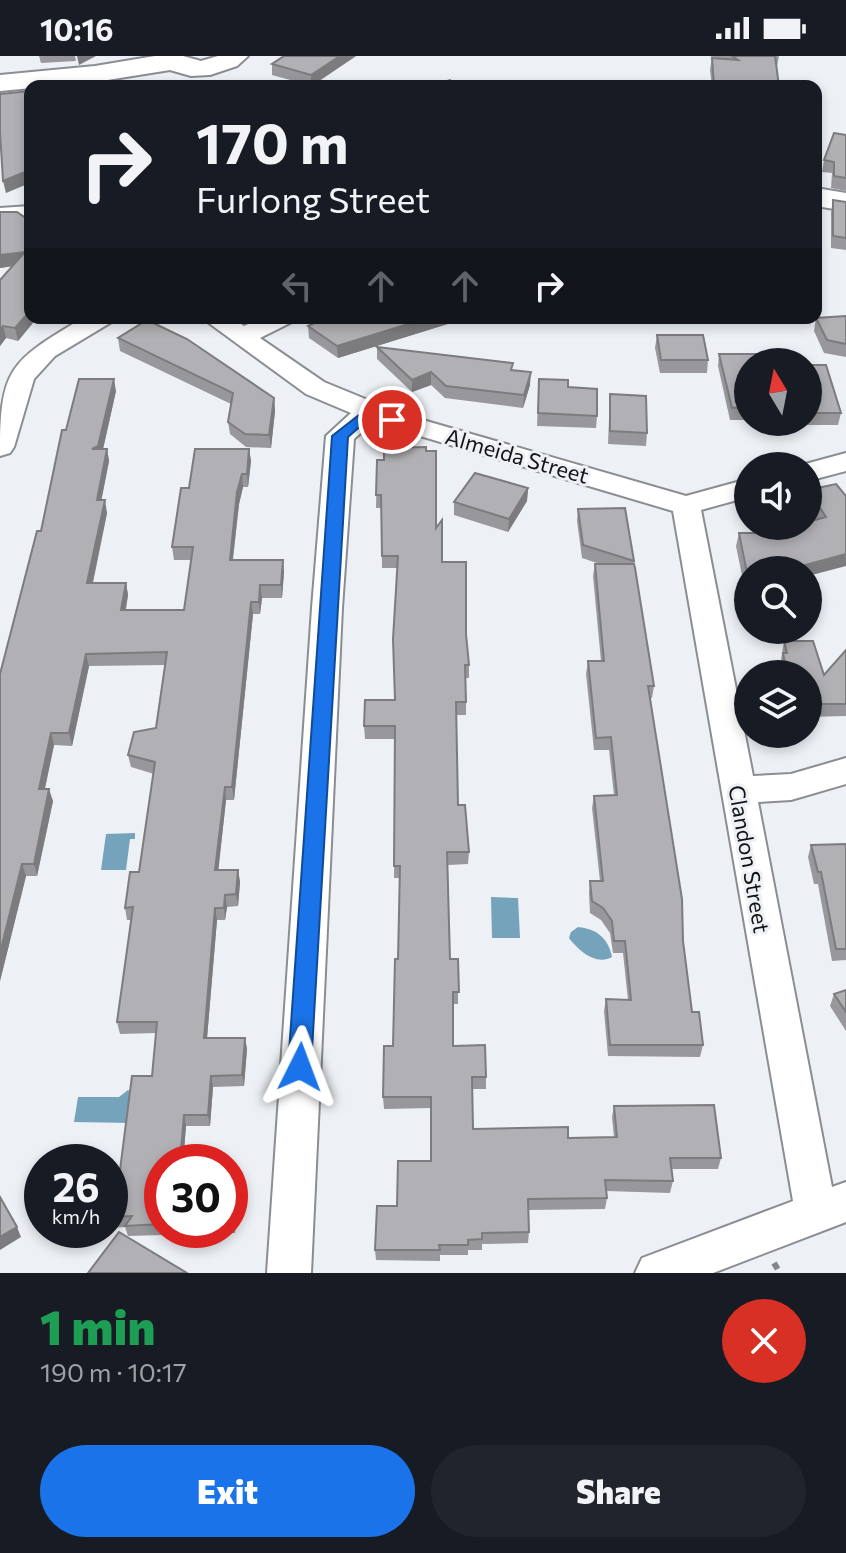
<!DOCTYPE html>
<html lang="en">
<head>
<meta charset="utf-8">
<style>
	body { margin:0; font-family:Commissioner,sans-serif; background:#20242c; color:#f1f3f6; height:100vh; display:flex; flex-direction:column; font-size:30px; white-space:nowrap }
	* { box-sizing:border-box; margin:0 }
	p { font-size:26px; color:#9ea1a6 }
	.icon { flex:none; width:44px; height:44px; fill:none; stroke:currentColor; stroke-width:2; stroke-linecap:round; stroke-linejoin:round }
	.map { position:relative; height:1217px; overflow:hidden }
	.side { display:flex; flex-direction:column; background:#171b24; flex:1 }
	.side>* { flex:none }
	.banner { position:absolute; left:24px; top:24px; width:798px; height:244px; border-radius:16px; box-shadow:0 4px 12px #0003; background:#171b24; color:#f1f3f6; overflow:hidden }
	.needle { width:52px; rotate:350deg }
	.fabs { position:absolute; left:734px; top:292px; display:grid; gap:16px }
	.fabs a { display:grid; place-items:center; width:88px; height:88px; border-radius:50%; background:#171b24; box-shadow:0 4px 12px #0003; font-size:40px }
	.speed { position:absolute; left:24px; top:1088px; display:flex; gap:16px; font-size:40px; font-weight:700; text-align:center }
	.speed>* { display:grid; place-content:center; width:104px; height:104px; border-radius:50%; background:#171b24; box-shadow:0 4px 12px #0003; line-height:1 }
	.speed small { font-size:20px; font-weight:400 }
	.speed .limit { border:12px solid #d22; background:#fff; color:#111 }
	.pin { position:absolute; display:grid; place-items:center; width:68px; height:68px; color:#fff; margin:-34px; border:4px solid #fff; border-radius:50%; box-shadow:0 2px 8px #0007 }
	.me { position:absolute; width:88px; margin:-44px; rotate:3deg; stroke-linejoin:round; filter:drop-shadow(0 0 6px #0008) }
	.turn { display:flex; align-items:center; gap:28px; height:168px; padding:0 40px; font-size:36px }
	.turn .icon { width:104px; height:104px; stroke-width:2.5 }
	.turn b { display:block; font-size:56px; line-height:68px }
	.lanes { display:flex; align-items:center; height:76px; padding:0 40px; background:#0003; justify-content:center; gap:40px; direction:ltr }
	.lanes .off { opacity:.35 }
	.round { display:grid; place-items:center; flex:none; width:84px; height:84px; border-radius:42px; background:#20242c }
	.head { display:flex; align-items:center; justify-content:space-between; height:136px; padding:0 40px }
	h1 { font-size:48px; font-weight:800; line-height:60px; color:#1e9e55 }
	.primary-button { display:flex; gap:16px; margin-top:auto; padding:16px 40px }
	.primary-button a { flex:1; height:92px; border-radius:48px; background:#1a73e8; color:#fff; font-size:32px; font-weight:800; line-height:92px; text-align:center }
	.primary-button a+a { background:#20242c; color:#f1f3f6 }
	.status { display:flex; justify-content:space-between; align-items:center; height:56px; padding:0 40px; background:#171b24; direction:ltr }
	.status svg { height:22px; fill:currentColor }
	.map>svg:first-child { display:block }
	.water { fill:#75a3bc }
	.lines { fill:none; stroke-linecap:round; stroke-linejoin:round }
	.minor-casing { stroke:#8a8e92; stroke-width:4 }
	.tertiary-casing { stroke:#8a8e92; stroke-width:4 }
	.path { stroke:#84878a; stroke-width:6; stroke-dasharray:7 7; stroke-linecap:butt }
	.minor { fill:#fff; fill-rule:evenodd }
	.tertiary { fill:#fff; fill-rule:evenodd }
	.wall { fill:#98979b }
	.shaded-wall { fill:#7c7b7e }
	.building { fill:#b1b0b4; stroke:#7c7b7e; stroke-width:2 }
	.route { fill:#1a73e8; stroke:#114b97; stroke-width:2 }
	.labels { text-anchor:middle; stroke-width:6; stroke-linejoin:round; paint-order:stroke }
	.street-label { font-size:22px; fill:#121415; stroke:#edf1f5 }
</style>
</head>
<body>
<div class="status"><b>10:16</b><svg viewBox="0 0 49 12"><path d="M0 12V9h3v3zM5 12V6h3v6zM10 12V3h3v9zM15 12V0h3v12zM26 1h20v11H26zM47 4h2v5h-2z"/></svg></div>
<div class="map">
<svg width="846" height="1217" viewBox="0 0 846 1217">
	<rect width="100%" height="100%" fill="#edf1f5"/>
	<g class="water">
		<polygon points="135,777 135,783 130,783 126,814 101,814 106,778"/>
		<polygon points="491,841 518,842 520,882 492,882"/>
		<path d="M578 871C597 873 608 882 612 901 596 910 579 895 569 882L571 876Z"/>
		<polygon points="128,1034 135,1039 131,1067 74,1066 78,1041 119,1041"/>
	</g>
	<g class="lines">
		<defs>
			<g id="minor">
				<polygon points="30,150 30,164 0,166 0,152"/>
				<path d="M83 262H114L110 267 55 300 34 323 14 391 10 397 0 400C0 312 9 306 83 262Z"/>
				<polygon points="202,262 232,262 244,270 261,262 294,262 290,267 260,282 324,326 402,358 686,440 748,423 748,441 701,454 753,720 791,718 846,702 846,728 791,744 758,746 832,1131 846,1126 846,1166 713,1217 635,1217 642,1202 793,1145 673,455 373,366 354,383 342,552 311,1217 267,1217 312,552 326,380 351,357 306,338"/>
				<polygon points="846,397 846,415 808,425 808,410 798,410"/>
			</g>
			<g id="tertiary">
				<polygon points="155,0 183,0 201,5 218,0 248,0 237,10 210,19 191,20 170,14 95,26 0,35 0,19 95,10"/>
				<polygon points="816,132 846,137 846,155 816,150"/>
			</g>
		</defs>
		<use href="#minor" class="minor-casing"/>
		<use href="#tertiary" class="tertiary-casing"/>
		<polyline class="path" points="774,1207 780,1217"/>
		<use href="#minor" class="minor"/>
		<use href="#tertiary" class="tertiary"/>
	</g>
	<g class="wall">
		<polygon points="39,0 75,0 76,5 41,7"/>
		<polygon points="356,0 312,30 272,19 272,8"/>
		<polygon points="710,0 779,0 777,10 776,10 779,30 712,30 710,14 712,2 714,2"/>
		<polygon points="846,79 846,135 831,132 832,117 822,116 824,104"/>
		<polygon points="833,144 846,146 846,194 831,192 831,156"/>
		<polygon points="0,156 30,262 37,262 18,285 6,282 0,290 0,224 12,210 0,212"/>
		<polygon points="846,260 846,301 824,297 814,275 816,262"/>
		<polygon points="325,262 467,262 338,302 309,282 308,270"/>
		<polygon points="657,279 708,304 707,317 660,317 655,292"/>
		<polygon points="118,282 274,342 275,355 271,392 246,391 230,378 228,366 231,348 120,295"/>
		<polygon points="377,291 530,329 523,352 445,342 431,329 412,336 377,303"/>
		<polygon points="719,298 748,306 748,364 730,364 718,310"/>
		<polygon points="808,309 841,357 838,369 794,369 793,366 808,366"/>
		<polygon points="539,323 568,331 597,360 596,372 537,370"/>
		<polygon points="116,335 103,393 107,393 109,405 101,444 107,457 93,527 126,527 128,539 126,554 184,554 191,504 174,504 172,491 189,432 249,393 251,405 248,431 243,431 239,448 233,504 283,504 284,516 282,542 262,542 260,558 253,558 234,744 226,744 218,814 238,814 240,826 238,850 227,851 225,864 217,864 207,982 245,982 247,993 244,1030 213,1031 210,1070 186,1070 183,1106 162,1106 162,1174 230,1174 230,1130 235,1130 237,1141 235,1177 128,1180 125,1171 110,1172 110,1114 120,1114 152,1020 156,977 120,978 117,966 131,864 127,864 125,852 139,816 154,718 131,711 128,699 156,672 165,609 89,610 72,690 54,689 45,733 53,745 37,820 26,820 0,925 41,475 66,374"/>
		<polygon points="610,338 647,377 646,390 608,388"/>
		<polygon points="377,404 436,472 442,506 466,578 469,609 469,622 466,622 466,659 456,659 458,749 469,796 468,808 448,809 450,903 458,903 458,948 453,948 453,990 486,1021 486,1033 472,1033 473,1073 568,1082 614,1081 612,1061 614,1050 721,1102 718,1113 672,1113 673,1125 670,1137 606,1135 607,1142 605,1153 528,1154 529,1176 528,1187 482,1188 482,1194 468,1194 468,1199 440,1199 440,1205 376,1204 375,1194 397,1150 431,1105 431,1052 384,1053 383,1041 393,990 398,903 400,822 394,822 395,683 365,683 364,670 395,644 397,512 382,512 381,452 376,452"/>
		<polygon points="836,428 808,520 748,514 748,539 746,539 736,490 739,477 764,477 816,464 808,451 808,434"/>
		<polygon points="528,432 527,445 508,476 454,459 454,446"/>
		<polygon points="578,453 634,505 654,630 652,642 650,642 692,956 703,989 700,1001 608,1000 604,955 606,943 628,944 623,897 613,897 610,877 601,864 590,857 589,837 590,825 600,825 592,752 594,740 614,739 609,694 594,694 586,618 588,605 601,605 593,520 595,508 600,508 582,502 577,465"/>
		<polygon points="784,585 824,619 846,594 846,660 808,661 808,618 782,618 780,610"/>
		<polygon points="846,788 846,904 832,905 818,828 814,828 808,801 811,789"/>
		<polygon points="846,934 846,975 830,950 834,938"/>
	</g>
	<g class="shaded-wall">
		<polygon points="77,0 96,0 79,9"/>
		<polygon points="340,0 356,0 311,30 311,19"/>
		<polygon points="30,114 30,127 6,137 3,125"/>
		<polygon points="25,196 27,208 0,212 0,199"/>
		<polygon points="30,255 30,262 37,262 18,285 15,272"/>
		<polygon points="428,262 467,262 338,302 337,290"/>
		<polygon points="3,270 6,282 0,290 0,274"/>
		<polygon points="431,316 431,329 412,336 412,324"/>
		<polygon points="531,316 530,329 523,352 524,339"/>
		<polygon points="114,323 116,335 101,402 92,393"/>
		<polygon points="274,342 275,355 271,392 269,379"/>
		<polygon points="107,393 109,405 99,457 97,444"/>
		<polygon points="249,393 251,405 248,431 247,418"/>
		<polygon points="242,418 243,431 239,448 231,517 230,504 237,436"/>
		<polygon points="528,432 527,445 508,476 509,463"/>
		<polygon points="105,444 107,457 90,539 87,527"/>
		<polygon points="846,498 846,510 808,520 808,514 801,514 802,510"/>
		<polygon points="283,504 284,516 282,542 281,529"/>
		<polygon points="126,527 128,539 123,566 121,554"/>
		<polygon points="260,529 262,542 260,558 259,546"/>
		<polygon points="251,546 253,558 234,744 232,731"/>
		<polygon points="86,598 89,610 72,690 69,677"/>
		<polygon points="51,677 54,689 42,745 39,733"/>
		<polygon points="225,731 226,744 217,827 215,814"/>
		<polygon points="49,733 53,745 37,820 34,808"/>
		<polygon points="22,808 26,820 0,925 0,897"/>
		<polygon points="238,814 240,826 238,850 236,838"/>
		<polygon points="225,839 227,851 225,864 224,852"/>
		<polygon points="215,852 217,864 206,994 204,982"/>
		<polygon points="245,982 247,993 244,1030 242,1019"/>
		<polygon points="211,1020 213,1031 210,1070 208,1059"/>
		<polygon points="184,1059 186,1070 183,1106 180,1106"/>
		<polygon points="235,1130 237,1141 235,1177 233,1166"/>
		<polygon points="17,1171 21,1181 0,1194 0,1181"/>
	</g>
	<g class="building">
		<polygon points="284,0 340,0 311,19 272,8"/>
		<polygon points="732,0 775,0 779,30 714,30 712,2 738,4"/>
		<polygon points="450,24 458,30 431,30"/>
		<polygon points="30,35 30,114 3,125 0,76 0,38"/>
		<polygon points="834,77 846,79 846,122 834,120 834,106 824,104"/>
		<polygon points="833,144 846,146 846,182 833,180"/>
		<polygon points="0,156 17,156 30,165 30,255 15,272 3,270 0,274 0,224 25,196 0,199"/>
		<polygon points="846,260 846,288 827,284 816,262"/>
		<polygon points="325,262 428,262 337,290 308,270"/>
		<polygon points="147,264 187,283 274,342 269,379 245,378 228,366 233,337 118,282"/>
		<polygon points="657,279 703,279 708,304 661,304"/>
		<polygon points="377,291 513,307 511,314 531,316 524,339 446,330 431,316 412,324"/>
		<polygon points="719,298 768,298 770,306 748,306 748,351 732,352"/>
		<polygon points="808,309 826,309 841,357 808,357"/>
		<polygon points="79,323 114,323 98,390 92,393 107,393 97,444 105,444 87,527 126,527 121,554 184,554 193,491 172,491 181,432 189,432 195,393 249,393 247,418 242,418 237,436 230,504 283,504 281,529 260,529 259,546 251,546 232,731 225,731 215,814 238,814 236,838 225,839 224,852 215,852 204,982 245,982 242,1019 211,1020 208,1059 184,1059 180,1106 162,1106 162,1168 125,1170 132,1160 110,1161 110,1114 120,1114 132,1020 152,1020 157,966 117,966 133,851 125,852 130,816 139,816 155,706 128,699 134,676 156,672 167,596 86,598 69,677 51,677 39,733 49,733 34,808 22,808 0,897 0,618 37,475 41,475 62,374 66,374"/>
		<polygon points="539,323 568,324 568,331 597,333 597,360 538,357"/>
		<polygon points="610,338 646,340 647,377 610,375"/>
		<polygon points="426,391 426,395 436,395 436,472 442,464 442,506 466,506 466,578 469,609 465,609 466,646 456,646 458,749 465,749 469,796 447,796 450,903 458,903 459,936 453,936 453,990 485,989 486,1021 472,1021 473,1073 568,1071 568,1082 617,1081 614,1050 714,1049 721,1102 670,1102 673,1125 605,1124 607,1142 528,1143 529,1176 482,1177 482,1183 468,1184 468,1189 439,1189 440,1194 375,1194 377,1150 397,1150 398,1105 431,1105 431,1041 383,1041 384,990 393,990 395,903 398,903 400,810 394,810 395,670 364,670 365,644 395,644 393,583 398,500 382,500 381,439 376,439 377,404 384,404 384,392"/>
		<polygon points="475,417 528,432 509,463 454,446"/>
		<polygon points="836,428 846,440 846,498 802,510 804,514 748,514 748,522 739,477 764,477 791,470 808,470 808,466 826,461 808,434"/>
		<polygon points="625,452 634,505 583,489 578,453"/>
		<polygon points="595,508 634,508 635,512 654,630 648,630 682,843 683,885 692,956 699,956 703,989 610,989 606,943 631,944 625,885 614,885 612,865 603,852 592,845 590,825 603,825 594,740 617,739 611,681 596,682 588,605 604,605"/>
		<polygon points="784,585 813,585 824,619 846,594 846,648 808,648 808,618 787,618 783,597 787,597"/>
		<polygon points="846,788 846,893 836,893 821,816 818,816 811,789"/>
		<polygon points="846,934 846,956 834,938"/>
		<polygon points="230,1130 235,1130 233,1166 230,1166"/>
		<polygon points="0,1141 17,1171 0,1181"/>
		<polygon points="119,1176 187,1217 88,1217"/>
	</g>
	<polygon class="route" points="368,352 400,364 392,369 370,362 348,381 311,1011 308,1018 300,1021 292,1018 288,1011 332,380"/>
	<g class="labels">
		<g class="street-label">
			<text transform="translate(517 400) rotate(16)" y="8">Almeida Street</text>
			<text transform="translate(749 803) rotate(80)" y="8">Clandon Street</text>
		</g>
	</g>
</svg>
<div class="fabs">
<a><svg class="needle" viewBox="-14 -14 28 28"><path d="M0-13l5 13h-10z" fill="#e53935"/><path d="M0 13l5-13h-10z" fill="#9ea1a6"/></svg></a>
<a><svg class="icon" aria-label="sound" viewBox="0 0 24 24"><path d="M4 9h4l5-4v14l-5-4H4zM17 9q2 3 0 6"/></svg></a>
<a><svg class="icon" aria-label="search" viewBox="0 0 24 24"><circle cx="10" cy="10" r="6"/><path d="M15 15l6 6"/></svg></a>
<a><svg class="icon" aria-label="layers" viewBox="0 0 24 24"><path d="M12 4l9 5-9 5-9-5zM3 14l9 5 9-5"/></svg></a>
</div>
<div class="speed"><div>26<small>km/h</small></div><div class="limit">30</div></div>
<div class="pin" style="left:392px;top:364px;background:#d93025"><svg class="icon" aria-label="arrive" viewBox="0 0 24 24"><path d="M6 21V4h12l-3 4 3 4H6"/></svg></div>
<svg class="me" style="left:300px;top:1011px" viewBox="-20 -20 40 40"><path d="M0-17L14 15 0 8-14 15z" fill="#1a73e8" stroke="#fff" stroke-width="4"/></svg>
<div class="banner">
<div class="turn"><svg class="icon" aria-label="right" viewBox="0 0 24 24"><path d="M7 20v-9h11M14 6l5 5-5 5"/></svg><div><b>170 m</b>Furlong Street</div></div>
<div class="lanes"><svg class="icon off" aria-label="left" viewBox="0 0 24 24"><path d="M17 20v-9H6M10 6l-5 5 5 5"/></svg><svg class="icon off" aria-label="ahead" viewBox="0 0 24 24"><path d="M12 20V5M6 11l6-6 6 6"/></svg><svg class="icon off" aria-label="ahead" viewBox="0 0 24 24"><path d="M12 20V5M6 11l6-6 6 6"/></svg><svg class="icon" aria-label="right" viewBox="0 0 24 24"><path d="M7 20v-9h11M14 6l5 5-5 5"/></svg></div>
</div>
</div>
<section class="side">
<div class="head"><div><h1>1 min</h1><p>190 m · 10:17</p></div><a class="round" style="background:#d93025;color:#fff"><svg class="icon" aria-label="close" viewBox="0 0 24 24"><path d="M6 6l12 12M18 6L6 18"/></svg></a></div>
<div class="primary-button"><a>Exit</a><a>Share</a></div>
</section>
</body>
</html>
